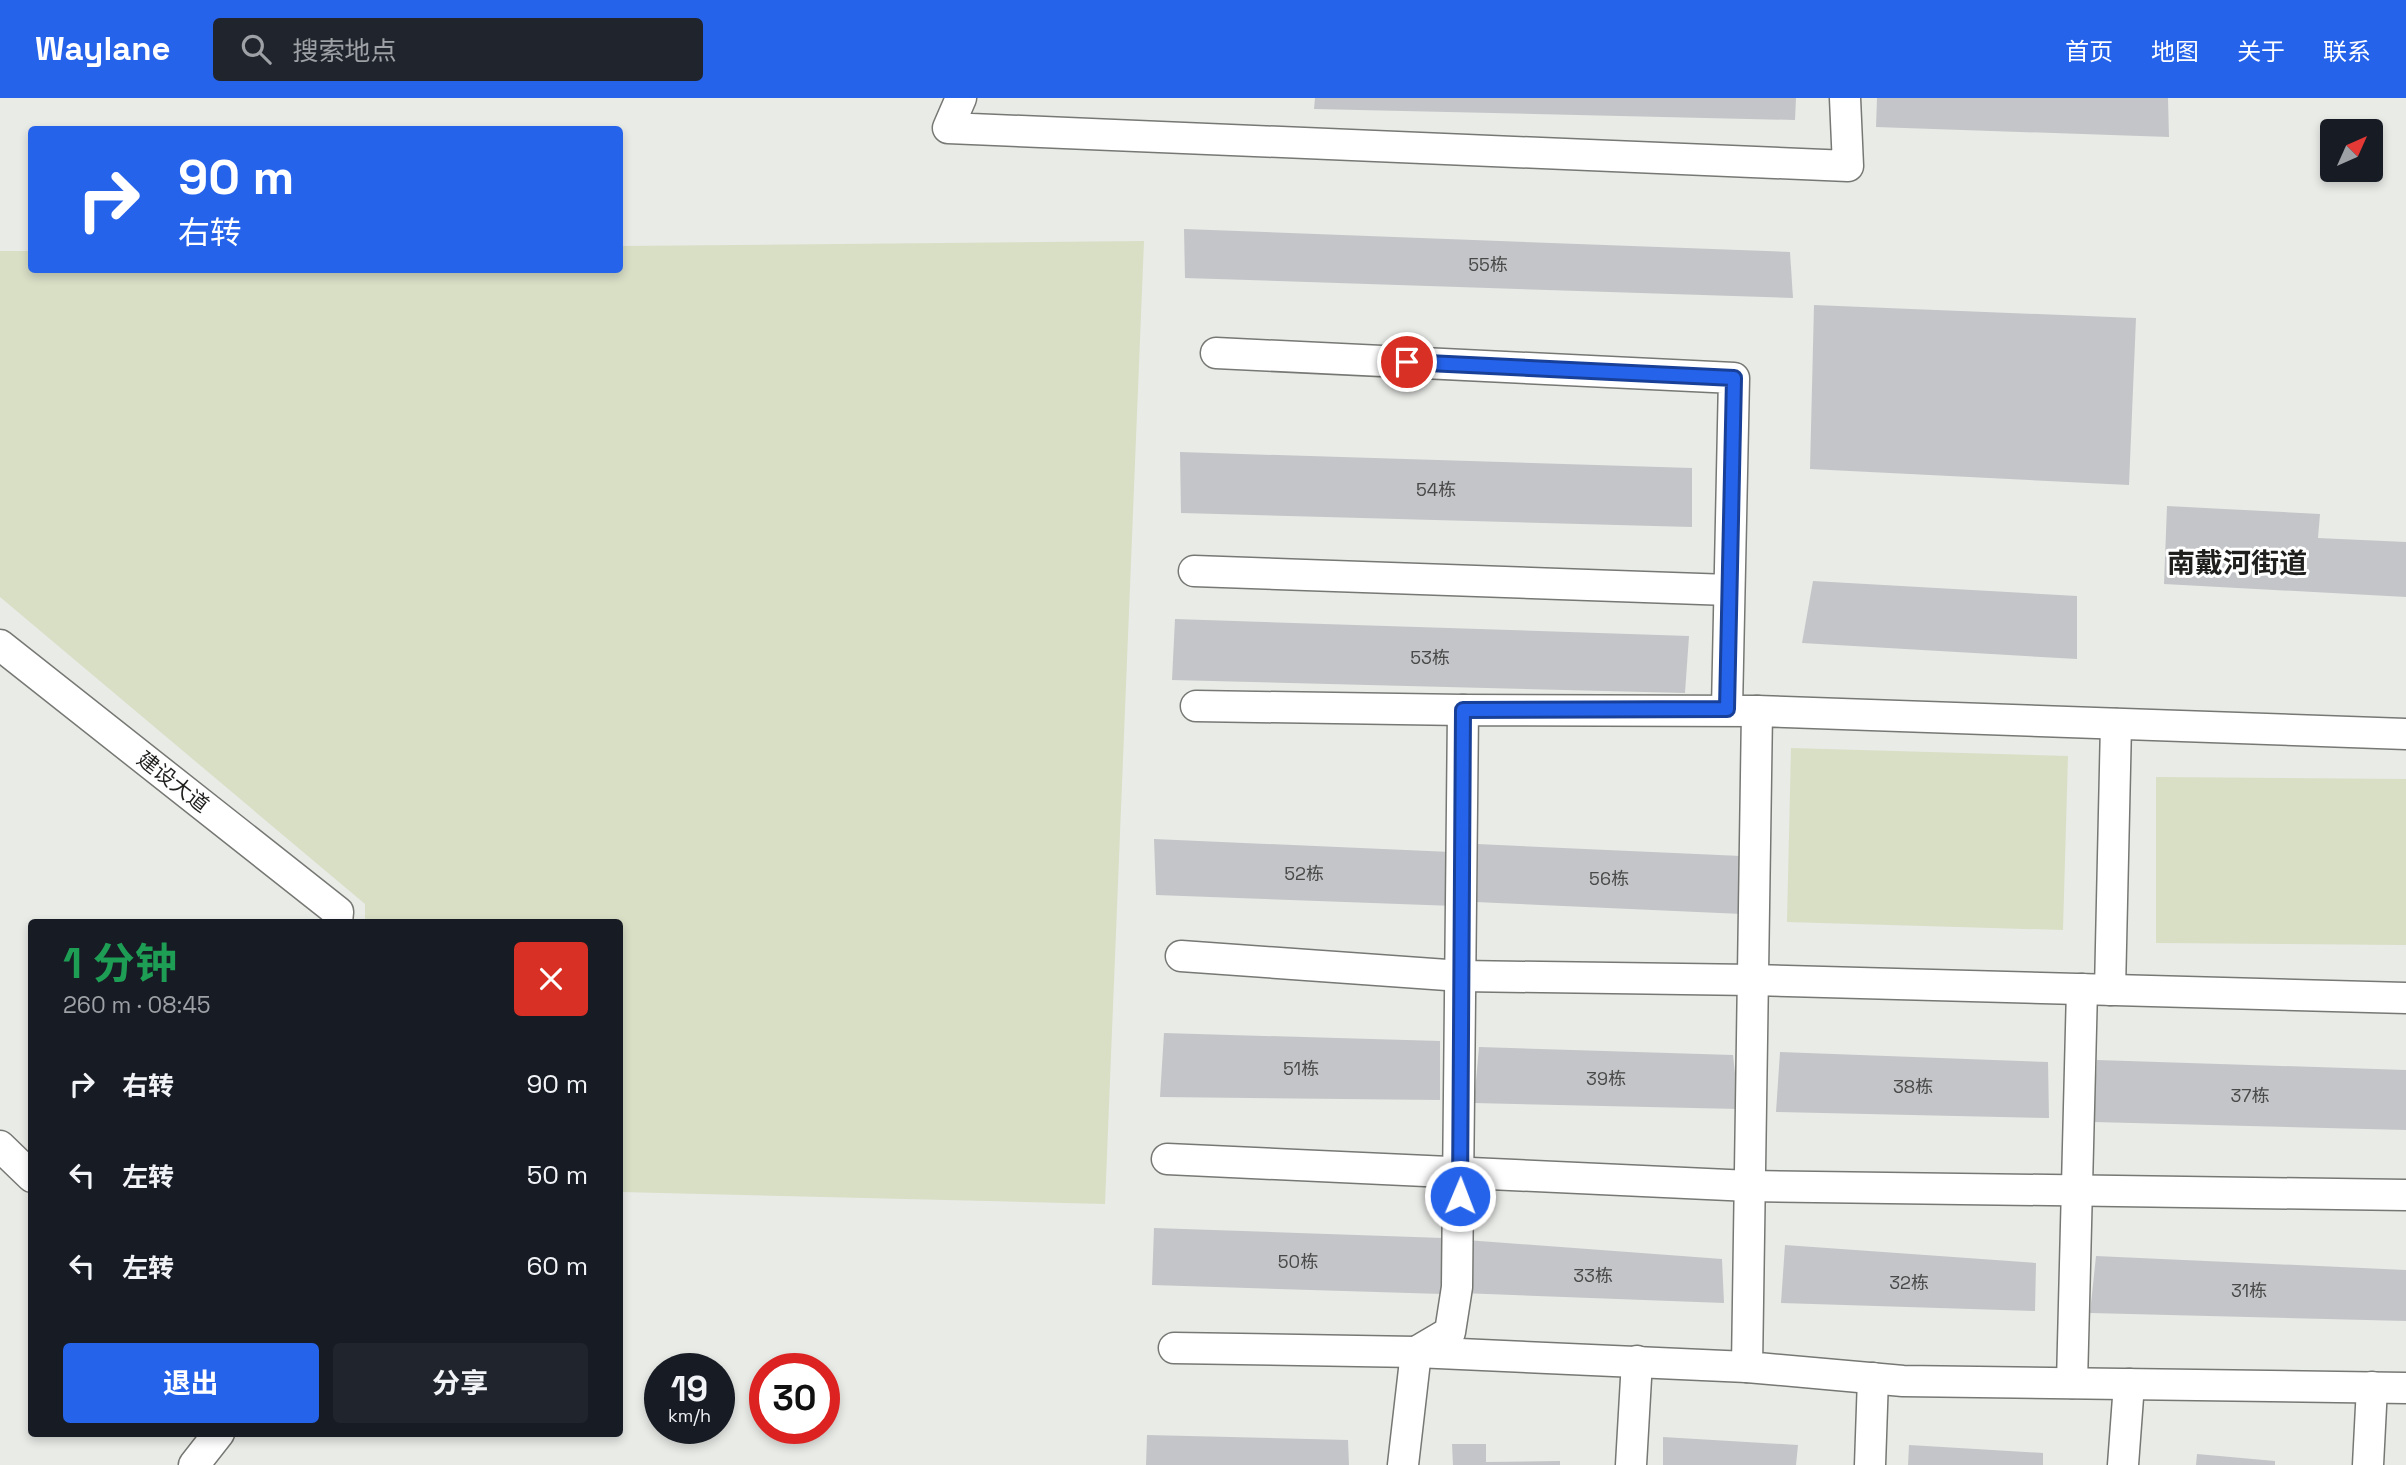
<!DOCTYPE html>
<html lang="zh">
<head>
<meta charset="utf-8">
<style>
	body { margin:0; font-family:"Space Grotesk","Noto Sans SC",sans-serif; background:#20242c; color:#f1f3f6; height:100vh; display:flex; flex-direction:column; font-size:26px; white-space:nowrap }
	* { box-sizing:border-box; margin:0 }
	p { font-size:23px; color:#9ea1a6 }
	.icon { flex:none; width:38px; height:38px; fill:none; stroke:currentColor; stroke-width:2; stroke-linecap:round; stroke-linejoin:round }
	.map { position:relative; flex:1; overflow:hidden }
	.sheet { position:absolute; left:28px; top:821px; width:595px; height:518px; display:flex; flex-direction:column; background:#171b24; border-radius:7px; box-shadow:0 4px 10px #0003 }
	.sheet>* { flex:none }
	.top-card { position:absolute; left:28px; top:28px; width:595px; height:147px; border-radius:7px; box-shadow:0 4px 10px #0003; background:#2563eb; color:#fff; overflow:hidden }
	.needle { width:46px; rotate:45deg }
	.fabs { position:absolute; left:2320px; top:21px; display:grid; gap:14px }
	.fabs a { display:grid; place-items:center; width:63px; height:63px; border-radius:7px; background:#171b24; box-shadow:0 4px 10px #0003; font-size:35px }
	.speed { position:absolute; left:644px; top:1255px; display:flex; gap:14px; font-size:35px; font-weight:700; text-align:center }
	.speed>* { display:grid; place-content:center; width:91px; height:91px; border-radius:50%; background:#171b24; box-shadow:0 4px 10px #0003; line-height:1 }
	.speed small { font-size:18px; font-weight:400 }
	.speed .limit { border:10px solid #d22; background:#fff; color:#111 }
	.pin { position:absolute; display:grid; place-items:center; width:60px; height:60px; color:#fff; margin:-30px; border:4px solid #fff; border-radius:50%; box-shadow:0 2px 7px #0007 }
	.me { position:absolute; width:77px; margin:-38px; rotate:1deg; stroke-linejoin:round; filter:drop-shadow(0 0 5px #0008) }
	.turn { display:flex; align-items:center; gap:24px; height:147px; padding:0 35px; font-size:32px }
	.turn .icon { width:91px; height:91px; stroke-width:2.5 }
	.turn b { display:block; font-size:49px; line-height:60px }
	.round { display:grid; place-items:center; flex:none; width:74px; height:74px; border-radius:7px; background:#20242c }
	.head { display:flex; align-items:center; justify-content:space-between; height:119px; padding:0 35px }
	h1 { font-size:42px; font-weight:700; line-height:52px; color:#1e9e55 }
	.button { display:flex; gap:14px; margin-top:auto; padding:14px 35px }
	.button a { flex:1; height:80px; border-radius:7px; background:#2563eb; color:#fff; font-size:28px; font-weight:700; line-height:80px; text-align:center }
	.button a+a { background:#20242c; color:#f1f3f6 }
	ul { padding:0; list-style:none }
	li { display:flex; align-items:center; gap:21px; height:91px; padding:0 35px }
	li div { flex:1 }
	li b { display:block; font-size:26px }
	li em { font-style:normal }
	header { display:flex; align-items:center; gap:42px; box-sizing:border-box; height:98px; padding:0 35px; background:#2563eb; color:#fff }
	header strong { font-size:33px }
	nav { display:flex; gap:38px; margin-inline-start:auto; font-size:24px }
	.search { width:490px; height:63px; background:#20242c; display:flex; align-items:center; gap:18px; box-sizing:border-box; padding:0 24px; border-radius:7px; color:#9ea1a6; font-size:26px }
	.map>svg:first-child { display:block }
	.green { fill:#d8dfc5 }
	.building { fill:#c4c5c8 }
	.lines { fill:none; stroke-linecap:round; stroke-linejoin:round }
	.street-casing { stroke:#767874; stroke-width:33 }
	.street { stroke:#fff; stroke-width:30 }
	.route-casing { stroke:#184099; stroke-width:18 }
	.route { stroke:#2563eb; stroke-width:12 }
	.labels { text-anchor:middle; stroke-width:6; stroke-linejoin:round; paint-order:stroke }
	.number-label { font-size:18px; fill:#484948 }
	.street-label { font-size:21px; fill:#1f201e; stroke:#fff }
	.district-label { font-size:28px; font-weight:bold; fill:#1f201e; stroke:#fff }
</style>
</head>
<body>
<header>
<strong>Waylane</strong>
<div class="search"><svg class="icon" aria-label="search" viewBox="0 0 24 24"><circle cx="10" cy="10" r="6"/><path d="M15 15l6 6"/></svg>搜索地点</div>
<nav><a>首页</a><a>地图</a><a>关于</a><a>联系</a></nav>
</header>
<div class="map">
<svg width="2406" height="1367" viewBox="0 0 2406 1367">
	<rect width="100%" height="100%" fill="#e9ebe7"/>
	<g class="green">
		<polygon points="1144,143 1105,1106 620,1094 620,824 365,824 365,806 0,499 0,153 31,153 32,172 620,172 620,148"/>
		<polygon points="1791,650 2068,658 2063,832 1787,824"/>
		<polygon points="2156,679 2406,681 2406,847 2156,845"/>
	</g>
	<g class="building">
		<polygon points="1315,0 1796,0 1795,22 1314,11"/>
		<polygon points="1877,0 2168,0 2169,39 1876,29"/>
		<polygon points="1184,131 1790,154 1793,200 1185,180"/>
		<polygon points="1814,207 2136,220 2129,387 1810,371"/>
		<polygon points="1180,354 1692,370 1692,429 1181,415"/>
		<polygon points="2167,408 2320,416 2318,440 2406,444 2406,499 2164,486"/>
		<polygon points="1813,483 2077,498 2077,561 1802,545"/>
		<polygon points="1175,521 1689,538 1685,595 1172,582"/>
		<polygon points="1154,741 1451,754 1454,808 1156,797"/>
		<polygon points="1477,746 1741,758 1742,816 1475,804"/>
		<polygon points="1164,935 1440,943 1440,1002 1160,999"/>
		<polygon points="1479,949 1733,957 1739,1011 1474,1005"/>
		<polygon points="1780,954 2048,964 2049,1020 1776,1014"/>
		<polygon points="2097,962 2406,972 2406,1032 2093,1024"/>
		<polygon points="1154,1130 1443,1140 1442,1196 1152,1187"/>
		<polygon points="1466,1142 1722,1161 1724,1205 1461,1195"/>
		<polygon points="1785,1147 2036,1165 2035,1213 1781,1205"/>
		<polygon points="2096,1158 2406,1172 2406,1223 2090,1215"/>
		<polygon points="1147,1337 1348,1342 1349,1367 1146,1367"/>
		<polygon points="1663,1339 1798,1347 1796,1367 1663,1367"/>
		<polygon points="1452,1346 1486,1346 1486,1364 1560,1363 1560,1367 1453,1367"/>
		<polygon points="1909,1347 2043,1355 2043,1367 1908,1367"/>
		<polygon points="2197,1356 2275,1363 2275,1367 2196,1367"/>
	</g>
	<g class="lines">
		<defs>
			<g id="street">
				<polyline points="961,0 948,30 1848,68 1845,0"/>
				<polyline points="1216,255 1734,280 1727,611"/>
				<polyline points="1194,473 1729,492"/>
				<polyline points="0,547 338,814 337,824"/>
				<polyline points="1196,608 1463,612"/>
				<polyline points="2406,636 1757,613 1747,1269 1903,1283 2406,1290"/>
				<polyline points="1181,858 1461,878 1753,882 2406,900"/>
				<polyline points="2110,892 2116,626"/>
				<polyline points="0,1048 32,1079"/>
				<polyline points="1167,1061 1750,1088 2406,1097"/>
				<polyline points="1174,1250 1416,1254 1747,1269"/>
				<polyline points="2072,1285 2082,891"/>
				<polyline points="194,1367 219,1335"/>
				<polyline points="1403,1367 1416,1254 1450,1234 1457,1189 1463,612 1757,613"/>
				<polyline points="1631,1367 1637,1263"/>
				<polyline points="1870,1367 1873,1280"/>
				<polyline points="2123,1367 2129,1286"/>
				<polyline points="2368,1367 2372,1289"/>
			</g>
		</defs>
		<use href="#street" class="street-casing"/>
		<use href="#street" class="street"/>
	</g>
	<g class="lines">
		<defs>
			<polyline id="route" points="1407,264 1734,280 1727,611 1463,612 1460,1098"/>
		</defs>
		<use href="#route" class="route-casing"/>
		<use href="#route" class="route"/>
	</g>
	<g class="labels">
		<g class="number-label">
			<text x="1488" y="173">55栋</text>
			<text x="1436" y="398">54栋</text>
			<text x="1430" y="566">53栋</text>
			<text x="1304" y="782">52栋</text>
			<text x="1609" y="787">56栋</text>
			<text x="1301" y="977">51栋</text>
			<text x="1606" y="987">39栋</text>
			<text x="1913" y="995">38栋</text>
			<text x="2250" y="1004">37栋</text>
			<text x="1298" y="1170">50栋</text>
			<text x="1593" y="1184">33栋</text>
			<text x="1909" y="1191">32栋</text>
			<text x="2249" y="1199">31栋</text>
		</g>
		<g class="street-label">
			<text transform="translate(173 684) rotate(38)" y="7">建设大道</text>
		</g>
		<g class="district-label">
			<text x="2237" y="475">南戴河街道</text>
		</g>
	</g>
</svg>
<div class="fabs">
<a><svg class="needle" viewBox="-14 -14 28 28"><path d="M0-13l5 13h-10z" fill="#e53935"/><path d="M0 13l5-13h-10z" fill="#9ea1a6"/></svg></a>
</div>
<div class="speed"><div>19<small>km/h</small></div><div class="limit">30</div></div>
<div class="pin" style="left:1407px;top:264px;background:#d93025"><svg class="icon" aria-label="arrive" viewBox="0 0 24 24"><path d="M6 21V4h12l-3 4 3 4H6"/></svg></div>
<svg class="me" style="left:1460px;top:1098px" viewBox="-20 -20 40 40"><circle r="17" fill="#2563eb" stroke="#fff" stroke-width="3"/><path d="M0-11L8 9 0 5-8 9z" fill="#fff"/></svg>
<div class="top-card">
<div class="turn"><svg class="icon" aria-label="right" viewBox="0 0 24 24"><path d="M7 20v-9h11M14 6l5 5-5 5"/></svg><div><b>90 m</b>右转</div></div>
</div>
<section class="sheet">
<div class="head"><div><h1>1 分钟</h1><p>260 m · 08:45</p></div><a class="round" style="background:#d93025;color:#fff"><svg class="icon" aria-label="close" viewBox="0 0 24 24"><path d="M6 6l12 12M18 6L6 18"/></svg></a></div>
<ul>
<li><svg class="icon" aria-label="right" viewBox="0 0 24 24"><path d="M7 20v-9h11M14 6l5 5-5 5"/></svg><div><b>右转</b></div><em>90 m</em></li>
<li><svg class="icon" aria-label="left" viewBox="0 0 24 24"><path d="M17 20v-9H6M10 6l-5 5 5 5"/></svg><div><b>左转</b></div><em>50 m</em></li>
<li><svg class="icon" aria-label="left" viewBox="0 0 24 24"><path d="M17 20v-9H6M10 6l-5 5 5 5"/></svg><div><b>左转</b></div><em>60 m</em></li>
</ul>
<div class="button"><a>退出</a><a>分享</a></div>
</section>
</div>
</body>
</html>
